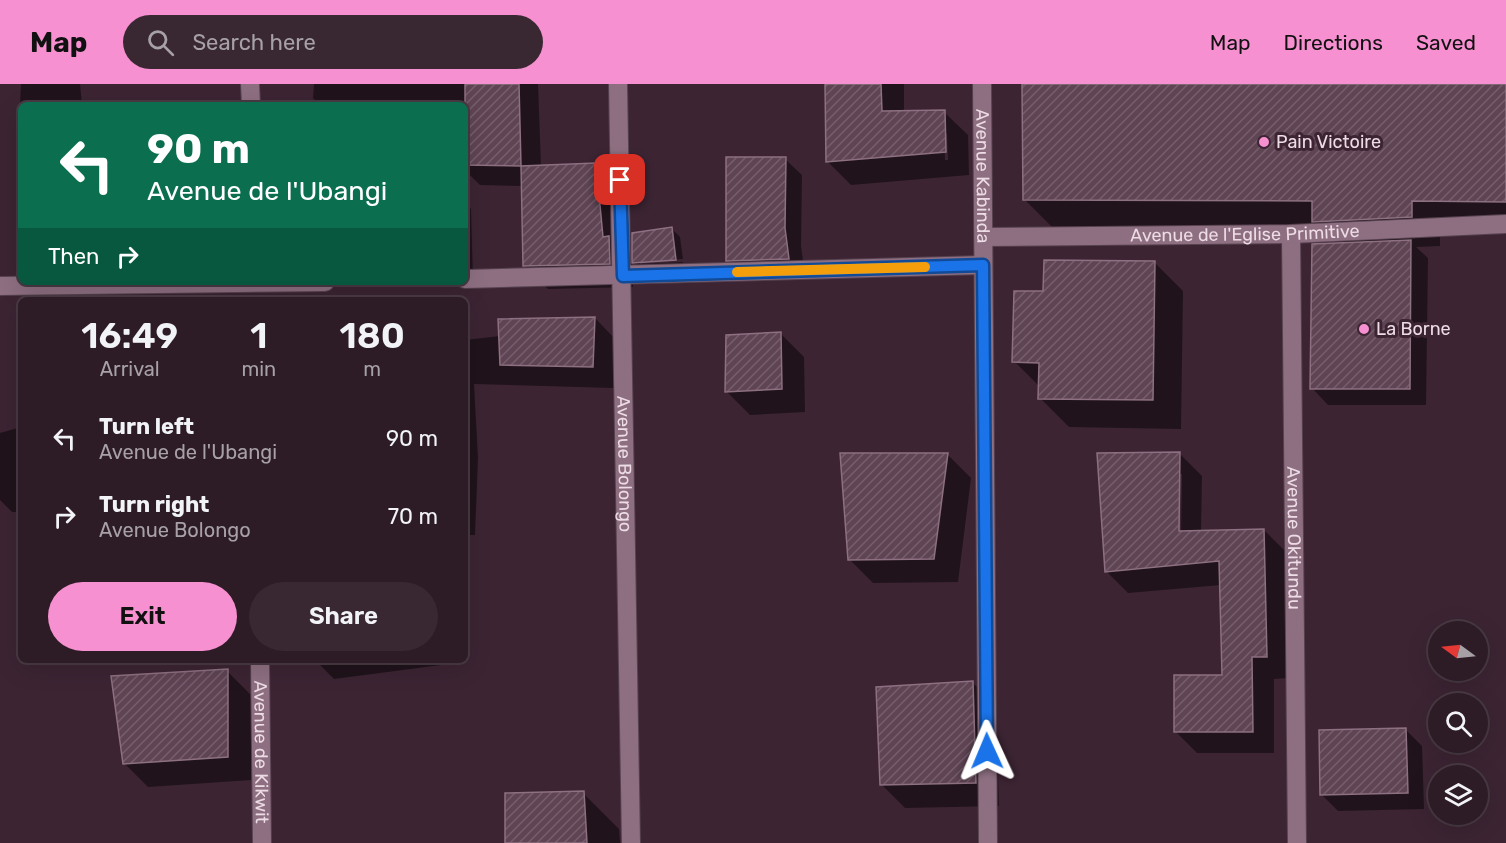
<!DOCTYPE html>
<html lang="en">
<head>
<meta charset="utf-8">
<style>
	body { margin:0; font-family:Rubik,sans-serif; background:#392832; color:#f1f3f6; height:100vh; display:flex; flex-direction:column; font-size:22px; white-space:nowrap }
	* { box-sizing:border-box; margin:0 }
	p { font-size:20px; color:#a7a1a7 }
	.icon { flex:none; width:33px; height:33px; fill:none; stroke:currentColor; stroke-width:2; stroke-linecap:round; stroke-linejoin:round }
	.map { position:relative; flex:1; overflow:hidden }
	.sheet { position:absolute; left:18px; top:213px; width:450px; height:366px; display:flex; flex-direction:column; background:#2d1b26; border-radius:9px; box-shadow:0 6px 24px #0002,0 0 0 2px #483943 }
	.sheet>* { flex:none }
	.hud { position:absolute; left:18px; top:18px; width:450px; height:183px; border-radius:9px; box-shadow:0 6px 24px #0002,0 0 0 2px #483943; background:#0b6e4f; color:#fff; overflow:hidden }
	.needle { width:39px; rotate:285deg }
	.buttons { position:absolute; left:1428px; top:537px; display:grid; gap:12px }
	.buttons a { display:grid; place-items:center; width:60px; height:60px; border-radius:50%; background:#2d1b26; box-shadow:0 6px 24px #0002,0 0 0 2px #483943; font-size:30px }
	.pin { position:absolute; display:grid; place-items:center; width:51px; height:51px; color:#fff; margin:-26px; border-radius:12px; box-shadow:0 3px 9px #0006 }
	.me { position:absolute; width:66px; margin:-33px; rotate:359deg; stroke-linejoin:round; filter:drop-shadow(0 0 4px #0008) }
	.turn { display:flex; align-items:center; gap:21px; height:126px; padding:0 30px; font-size:27px }
	.turn .icon { width:78px; height:78px; stroke-width:2.5 }
	.turn b { display:block; font-size:42px; line-height:51px }
	.then { display:flex; align-items:center; height:57px; padding:0 30px; background:#0003; gap:12px; font-size:22px }
	.eta { display:flex; justify-content:space-evenly; align-items:center; height:102px; text-align:center }
	.eta b { font-size:36px; font-weight:600; line-height:42px }
	.button { display:flex; gap:12px; margin-top:auto; padding:12px 30px }
	.button a { flex:1; height:69px; border-radius:36px; background:#f690d0; color:#111; font-size:24px; font-weight:600; line-height:69px; text-align:center }
	.button a+a { background:#392832; color:#f1f3f6 }
	ul { padding:0; list-style:none }
	li { display:flex; align-items:center; gap:18px; height:78px; padding:0 30px }
	li div { flex:1 }
	li b { display:block; font-size:22px }
	li em { font-style:normal }
	header { display:flex; align-items:center; gap:36px; box-sizing:border-box; height:84px; padding:0 30px; background:#f690d0; color:#111 }
	header strong { font-size:28px }
	nav { display:flex; gap:33px; margin-inline-start:auto; font-size:21px }
	.search { width:420px; height:54px; background:#392832; display:flex; align-items:center; gap:15px; box-sizing:border-box; padding:0 21px; border-radius:33px; color:#a7a1a7; font-size:22px }
	.map>svg:first-child { display:block }
	.shadow { fill:#0007; fill-rule:evenodd }
	.building { fill:url(#building-hatch); stroke:#8d7081; stroke-width:1.5 }
	.lines { fill:none; stroke-linecap:round; stroke-linejoin:round }
	.street-casing { stroke:#574250; stroke-width:20 }
	.secondary-casing { stroke:#574250; stroke-width:20 }
	.street { stroke:#8d6f81; stroke-width:18 }
	.secondary { stroke:#8d6f81; stroke-width:18 }
	.route-casing { stroke:#114b97; stroke-width:15 }
	.route { stroke:#1a73e8; stroke-width:10 }
	.slow { stroke:#f59e0b; stroke-width:10 }
	.poi-dot { fill:#f690d0; stroke:#3c2433; stroke-width:2 }
	.labels { text-anchor:middle; stroke-width:6; stroke-linejoin:round; paint-order:stroke }
	.poi-label { font-size:18px; fill:#eddce5; stroke:#3c2433; text-anchor:start }
	.street-label { font-size:18px; fill:#eddce5; stroke:#3c2433 }
</style>
</head>
<body>
<header>
<strong>Map</strong>
<div class="search"><svg class="icon" aria-label="search" viewBox="0 0 24 24"><circle cx="10" cy="10" r="6"/><path d="M15 15l6 6"/></svg>Search here</div>
<nav><a>Map</a><a>Directions</a><a>Saved</a></nav>
</header>
<div class="map">
<svg width="1506" height="759" viewBox="0 0 1506 759">
	<defs>
		<pattern id="building-hatch" width="6" height="6" patternUnits="userSpaceOnUse" patternTransform="scale(1.5)"><rect width="6" height="6" fill="#5f4454"/><path d="M-1 1l2-2M0 6l6-6M5 7l2-2" fill="none" stroke="#765e6c"/></pattern>
	</defs>
	<rect width="100%" height="100%" fill="#3c2433"/>
	<g class="shadow">
		<polygon points="21,0 80,0 82,21 21,21 21,23 20,22"/>
		<polygon points="314,0 538,0 541,83 595,81 619,104 625,169 634,178 672,145 680,153 683,175 640,177 640,180 683,178 684,184 642,187 632,177 633,203 548,205 524,181 523,102 480,101 465,86 465,21 319,21 313,14"/>
		<path d="M826 0H904V28H944L968 51 969 91 851 101 827 77ZM944 50H947L948 76H945Z"/>
		<polygon points="1024,0 1506,0 1506,146 1440,146 1440,162 1416,163 1428,174 1426,321 1328,321 1312,304 1337,161 1322,145 1054,145 1025,116"/>
		<polygon points="785,75 802,91 801,162 805,191 744,193 728,176"/>
		<polygon points="465,118 471,125 473,196 465,197"/>
		<polygon points="1154,178 1183,207 1181,345 1069,343 1040,314 1040,303 1014,277 1044,209"/>
		<polygon points="345,198 419,198 348,200"/>
		<polygon points="595,234 616,256 614,304 474,300 478,374 475,451 465,451 465,256 500,252"/>
		<polygon points="780,249 804,273 805,328 750,331 727,308"/>
		<polygon points="21,343 21,428 12,428 0,416 0,349"/>
		<path d="M1180 370 1202 392 1201 448 1264 446 1286 468 1288 594 1274 595V669H1197L1175 647 1224 592 1221 501 1128 509 1106 487ZM1179 390H1182L1181 455 1178 454Z"/>
		<polygon points="948,371 971,394 958,498 873,499 849,475"/>
		<polygon points="315,576 464,576 464,578 334,595"/>
		<polygon points="227,587 251,611 251,696 148,703 124,679"/>
		<polygon points="972,598 996,622 999,722 905,724 882,701"/>
		<polygon points="1406,646 1422,662 1424,725 1338,727 1322,711"/>
		<polygon points="583,709 619,745 620,759 507,759"/>
	</g>
	<g class="building">
		<polygon points="465,0 519,0 521,82 465,81"/>
		<polygon points="825,0 881,0 882,27 945,26 946,68 826,78"/>
		<polygon points="1022,0 1506,0 1506,118 1412,117 1412,133 1312,138 1312,117 1023,116"/>
		<polygon points="726,73 786,73 785,144 789,175 726,177"/>
		<polygon points="596,79 603,153 609,152 610,180 523,182 521,82"/>
		<polygon points="672,143 676,176 632,179 632,149"/>
		<polygon points="1411,156 1410,305 1310,305 1312,160"/>
		<polygon points="1044,176 1155,177 1153,316 1038,315 1039,279 1012,278 1014,207 1043,207"/>
		<polygon points="595,233 593,283 500,281 498,235"/>
		<polygon points="781,248 782,305 725,308 726,251"/>
		<polygon points="1180,368 1179,447 1264,445 1267,573 1252,573 1253,648 1174,648 1174,591 1222,591 1219,477 1105,488 1097,369"/>
		<polygon points="840,369 948,369 934,475 848,476"/>
		<polygon points="228,585 228,673 123,680 111,592"/>
		<polygon points="973,597 976,699 880,701 876,603"/>
		<polygon points="1406,644 1408,709 1320,711 1319,646"/>
		<polygon points="584,707 587,759 505,759 505,709"/>
	</g>
	<g class="lines">
		<defs>
			<g id="street">
				<polyline points="250,0 251,21"/>
				<path id="s1" d="M618 0 631 759"/>
				<path id="s2" d="M1291 150 1297 759"/>
				<path id="s3" d="M984 153 1291 150 1506 140"/>
				<polyline points="465,195 983,181"/>
				<polyline points="0,202 325,198"/>
				<path id="s4" d="M260 576 262 759"/>
			</g>
			<g id="secondary">
				<path id="s5" d="M982 0 988 759"/>
			</g>
		</defs>
		<use href="#street" class="street-casing"/>
		<use href="#secondary" class="secondary-casing"/>
		<use href="#street" class="street"/>
		<use href="#secondary" class="secondary"/>
	</g>
	<g class="lines">
		<defs>
			<polyline id="route" points="620,96 623,192 983,181 987,667"/>
		</defs>
		<use href="#route" class="route-casing"/>
		<use href="#route" class="route"/>
		<polyline class="slow" points="737,188 925,183"/>
	</g>
	<g class="poi-dot">
		<circle cx="1264" cy="58" r="6"/>
		<circle cx="1364" cy="245" r="6"/>
	</g>
	<g class="labels">
		<g class="poi-label">
			<text x="1276" y="64">Pain Victoire</text>
			<text x="1376" y="251">La Borne</text>
		</g>
		<g class="street-label">
			<text dy="6" stroke="none"><textPath href="#s5" startOffset="92">Avenue Kabinda</textPath></text>
			<text dy="6" stroke="none"><textPath href="#s3" startOffset="261">Avenue de l'Eglise Primitive</textPath></text>
			<text dy="6" stroke="none"><textPath href="#s1" startOffset="380">Avenue Bolongo</textPath></text>
			<text dy="6" stroke="none"><textPath href="#s2" startOffset="304">Avenue Okitundu</textPath></text>
			<text dy="6" stroke="none"><textPath href="#s4" startOffset="92">Avenue de Kikwit</textPath></text>
		</g>
	</g>
</svg>
<div class="buttons">
<a><svg class="needle" viewBox="-14 -14 28 28"><path d="M0-13l5 13h-10z" fill="#e53935"/><path d="M0 13l5-13h-10z" fill="#a7a1a7"/></svg></a>
<a><svg class="icon" aria-label="search" viewBox="0 0 24 24"><circle cx="10" cy="10" r="6"/><path d="M15 15l6 6"/></svg></a>
<a><svg class="icon" aria-label="layers" viewBox="0 0 24 24"><path d="M12 4l9 5-9 5-9-5zM3 14l9 5 9-5"/></svg></a>
</div>
<div class="pin" style="left:620px;top:96px;background:#d93025"><svg class="icon" aria-label="arrive" viewBox="0 0 24 24"><path d="M6 21V4h12l-3 4 3 4H6"/></svg></div>
<svg class="me" style="left:987px;top:667px" viewBox="-20 -20 40 40"><path d="M0-17L14 15 0 8-14 15z" fill="#1a73e8" stroke="#fff" stroke-width="4"/></svg>
<div class="hud">
<div class="turn"><svg class="icon" aria-label="left" viewBox="0 0 24 24"><path d="M17 20v-9H6M10 6l-5 5 5 5"/></svg><div><b>90 m</b>Avenue de l'Ubangi</div></div>
<div class="then">Then<svg class="icon" aria-label="right" viewBox="0 0 24 24"><path d="M7 20v-9h11M14 6l5 5-5 5"/></svg></div>
</div>
<section class="sheet">
<div class="eta">
<div><b>16:49</b><p>Arrival</p></div>
<div><b>1</b><p>min</p></div>
<div><b>180</b><p>m</p></div>
</div>
<ul>
<li><svg class="icon" aria-label="left" viewBox="0 0 24 24"><path d="M17 20v-9H6M10 6l-5 5 5 5"/></svg><div><b>Turn left</b><p>Avenue de l'Ubangi</p></div><em>90 m</em></li>
<li><svg class="icon" aria-label="right" viewBox="0 0 24 24"><path d="M7 20v-9h11M14 6l5 5-5 5"/></svg><div><b>Turn right</b><p>Avenue Bolongo</p></div><em>70 m</em></li>
</ul>
<div class="button"><a>Exit</a><a>Share</a></div>
</section>
</div>
</body>
</html>
